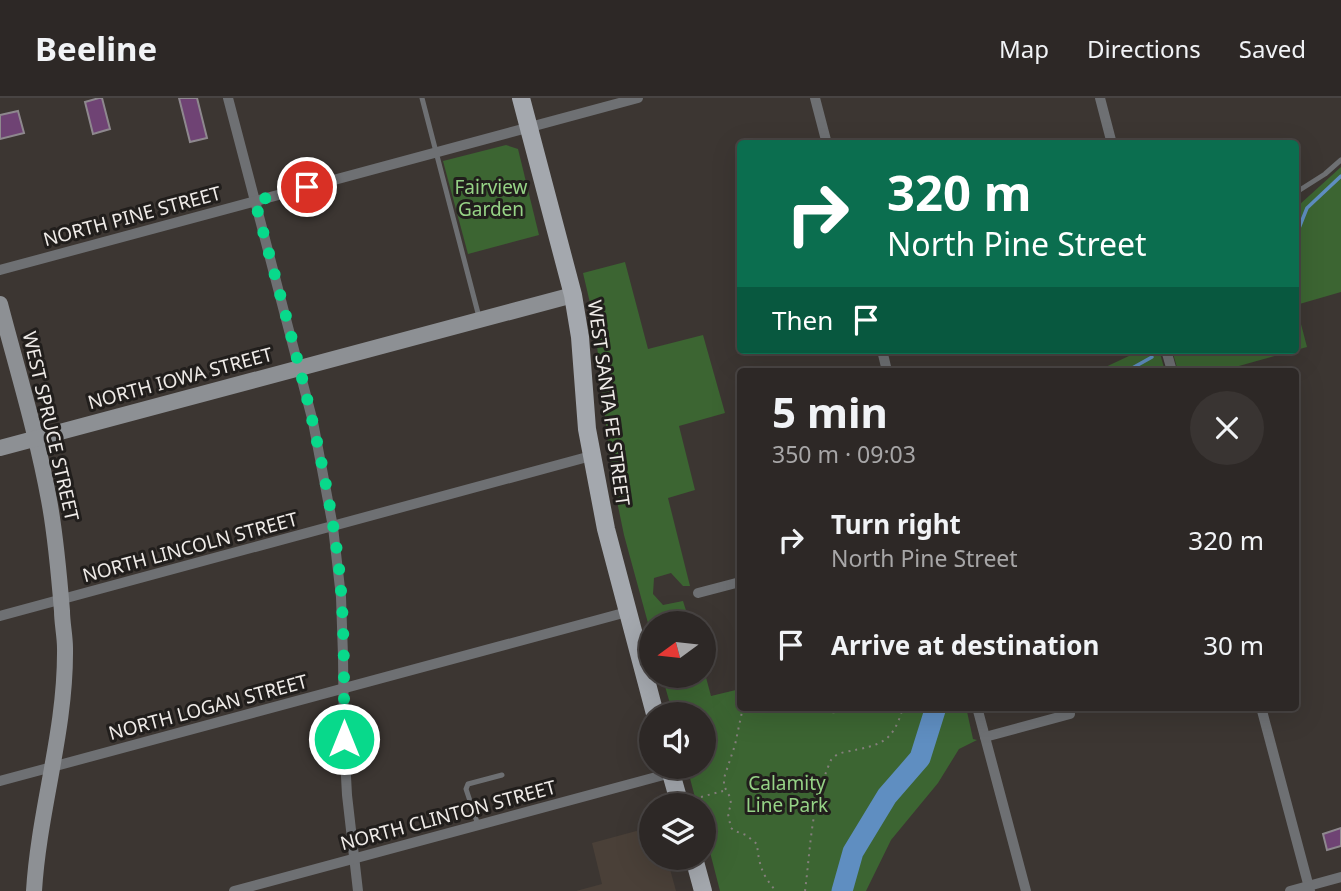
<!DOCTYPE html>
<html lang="en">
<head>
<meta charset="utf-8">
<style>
	body { margin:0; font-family:"Noto Sans",sans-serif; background:#393432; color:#f1f3f6; height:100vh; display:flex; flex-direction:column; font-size:26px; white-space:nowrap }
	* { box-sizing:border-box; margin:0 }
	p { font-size:23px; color:#a7a6a7 }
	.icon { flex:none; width:38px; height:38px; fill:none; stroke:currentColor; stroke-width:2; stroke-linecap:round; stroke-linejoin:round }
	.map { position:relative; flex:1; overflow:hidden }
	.drawer { position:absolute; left:737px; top:270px; width:562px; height:343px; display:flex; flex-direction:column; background:#2d2826; border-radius:7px; box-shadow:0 7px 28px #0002,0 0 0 2px #484443 }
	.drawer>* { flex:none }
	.hud { position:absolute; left:737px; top:42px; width:562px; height:214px; border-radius:7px; box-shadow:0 7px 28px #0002,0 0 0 2px #484443; background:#0b6e4f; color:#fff; overflow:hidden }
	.needle { width:46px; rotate:255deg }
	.tools { position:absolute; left:639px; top:513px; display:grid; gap:14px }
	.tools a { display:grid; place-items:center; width:77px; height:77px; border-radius:50%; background:#2d2826; box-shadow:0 7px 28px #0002,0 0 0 2px #484443; font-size:35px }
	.pin { position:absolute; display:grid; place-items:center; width:60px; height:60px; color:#fff; margin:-30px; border:4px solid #fff; border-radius:50%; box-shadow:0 2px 7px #0007 }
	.me { position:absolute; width:77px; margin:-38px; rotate:0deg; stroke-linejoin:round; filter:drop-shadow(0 0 5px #0008) }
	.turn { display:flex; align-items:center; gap:24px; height:147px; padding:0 35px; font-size:32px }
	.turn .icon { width:91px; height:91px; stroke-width:2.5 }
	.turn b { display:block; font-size:49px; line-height:60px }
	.then { display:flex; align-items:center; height:66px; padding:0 35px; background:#0003; gap:14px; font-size:26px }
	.round { display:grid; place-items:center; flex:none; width:74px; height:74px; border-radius:37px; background:#393432 }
	.summary { display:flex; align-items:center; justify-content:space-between; height:119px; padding:0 35px }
	h1 { font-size:42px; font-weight:700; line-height:52px }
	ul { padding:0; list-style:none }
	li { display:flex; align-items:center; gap:21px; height:105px; padding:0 35px }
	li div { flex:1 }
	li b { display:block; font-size:26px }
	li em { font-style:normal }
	header { display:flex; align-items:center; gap:42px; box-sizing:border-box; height:98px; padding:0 35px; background:#2d2826; border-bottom:2px solid #484443 }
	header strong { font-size:33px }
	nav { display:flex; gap:38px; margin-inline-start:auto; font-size:24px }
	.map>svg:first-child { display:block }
	.built { fill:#4a4038 }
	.green { fill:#3c6532 }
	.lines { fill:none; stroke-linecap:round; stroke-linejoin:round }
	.stream { stroke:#5f8ec1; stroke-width:3.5 }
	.river { stroke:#5f8ec1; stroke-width:21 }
	.building { fill:#6f4374; stroke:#8e888e; stroke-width:2 }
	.path { stroke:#847f7c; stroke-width:2; stroke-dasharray:2 5; stroke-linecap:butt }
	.lane { stroke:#6e7073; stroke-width:5 }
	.street { stroke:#6e7073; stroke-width:10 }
	.secondary { stroke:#8d9094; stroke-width:16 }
	.primary { stroke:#a4a8ae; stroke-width:18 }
	.route { stroke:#08d98b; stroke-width:12; stroke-dasharray:0 21.6 }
	.labels { text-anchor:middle; stroke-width:6; stroke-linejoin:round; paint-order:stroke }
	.park-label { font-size:19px; fill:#96d386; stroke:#211e1c }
	.street-label { font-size:19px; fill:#efebe8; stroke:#211e1c }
</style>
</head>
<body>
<header>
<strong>Beeline</strong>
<nav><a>Map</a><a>Directions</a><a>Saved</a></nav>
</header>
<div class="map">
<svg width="1341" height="793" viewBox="0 0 1341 793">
	<rect width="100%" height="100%" fill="#3c3632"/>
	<polygon class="built" points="651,729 651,760 667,760 676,793 576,793 602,786 592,745"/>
	<g class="green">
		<polygon points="506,47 518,51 539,137 468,156 443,63"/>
		<polygon points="1341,69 1341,194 1296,207 1307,249 1221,273 1178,273 1172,252 1295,252 1295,117 1299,107"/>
		<polygon points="625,164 648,251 703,237 725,315 679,328 695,392 668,400 690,488 683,488 671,475 654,480 653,496 663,507 683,503 690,525 651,525 651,536 624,437 612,379 594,222 583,175"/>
		<polygon points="1135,252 1159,252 1165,273 1097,273 1131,257"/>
		<polygon points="704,572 711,598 740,591 740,609 966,609 973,641 977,642 959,651 938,685 891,742 866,793 720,793 704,731 704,707 697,707 687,669 704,668 704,616 673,616 662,578 704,578"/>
	</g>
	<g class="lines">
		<g class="stream">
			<polyline points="1295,140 1307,110 1341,78"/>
			<polyline points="1127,273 1152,259"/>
		</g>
		<polyline class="river" points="842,793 853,754 887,698 920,660 936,609"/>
	</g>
	<g class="building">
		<polygon points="99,0 102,0 110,31 93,36 85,4"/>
		<polygon points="179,0 197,0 207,40 190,44"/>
		<polygon points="18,13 24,35 0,41 0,17"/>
		<polygon points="1341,730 1341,748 1327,752 1323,736"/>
	</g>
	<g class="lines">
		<g class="path">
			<path d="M743 609 735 647 724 680V688L730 699 731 706 728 716 731 730 735 733 746 737 757 746C759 767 762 777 776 793"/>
			<path d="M805 609C820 612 837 619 850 609"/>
			<polyline points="701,699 723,693"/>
			<path d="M805 793C810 755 811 712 825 677 827 672 829 666 831 662 835 657 840 655 845 654 880 647 893 646 903 609"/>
		</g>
		<g class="lane">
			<polyline points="422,0 479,219"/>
			<polyline points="1295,95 1325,76 1341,62"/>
			<polyline points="478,727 466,691 468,686 502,677"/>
		</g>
		<g class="street">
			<polyline points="228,0 313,324 333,429 341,499 343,558 344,641 347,697 358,793"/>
			<polyline points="815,0 827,46"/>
			<polyline points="1100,0 1112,46"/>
			<polyline points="0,172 638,0"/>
			<polyline points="882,252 887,273"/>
			<polyline points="1166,252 1172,273"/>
			<polyline points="698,495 740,484"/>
			<polyline points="0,518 591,358"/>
			<polyline points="977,609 1026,793"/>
			<polyline points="1261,609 1310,793"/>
			<polyline points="985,639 1070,616"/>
			<polyline points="0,683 627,514"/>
			<polyline points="234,793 671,675"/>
			<polyline points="1290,793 1341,779"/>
		</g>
		<g class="secondary">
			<path d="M0 206C17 271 37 336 49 402 56 439 59 476 62 513 62 525 65 538 65 550 66 633 39 711 34 793"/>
			<polyline points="0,350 573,197"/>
		</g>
		<g class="primary">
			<polyline points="521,0 573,197 580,239 587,331 606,431 655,616"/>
			<polyline points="669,668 680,707"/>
			<polyline points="694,760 703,793"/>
		</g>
	</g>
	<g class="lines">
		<path class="route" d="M307 89 255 103C286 221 322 339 338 461 345 520 344 581 344 641"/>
	</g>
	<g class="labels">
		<g class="park-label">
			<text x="491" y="96">Fairview<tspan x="491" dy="22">Garden</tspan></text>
			<text x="787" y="692">Calamity<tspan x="787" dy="22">Line Park</tspan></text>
		</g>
		<g class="street-label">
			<text transform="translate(132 118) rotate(-15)" y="7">NORTH PINE STREET</text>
			<text transform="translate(180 280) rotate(-15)" y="7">NORTH IOWA STREET</text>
			<text transform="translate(609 305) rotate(82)" y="7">WEST SANTA FE STREET</text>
			<text transform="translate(51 328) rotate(77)" y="7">WEST SPRUCE STREET</text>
			<text transform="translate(190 449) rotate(-15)" y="7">NORTH LINCOLN STREET</text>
			<text transform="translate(208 609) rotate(-15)" y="7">NORTH LOGAN STREET</text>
			<text transform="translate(448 717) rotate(-15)" y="7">NORTH CLINTON STREET</text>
		</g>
	</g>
</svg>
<div class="tools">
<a><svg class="needle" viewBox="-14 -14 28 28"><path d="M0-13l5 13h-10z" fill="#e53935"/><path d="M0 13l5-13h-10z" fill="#a7a6a7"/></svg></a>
<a><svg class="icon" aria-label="sound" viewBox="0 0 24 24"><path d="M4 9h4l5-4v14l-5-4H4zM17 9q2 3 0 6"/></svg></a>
<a><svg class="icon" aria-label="layers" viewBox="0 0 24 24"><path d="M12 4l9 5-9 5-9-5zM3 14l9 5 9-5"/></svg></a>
</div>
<div class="pin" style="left:307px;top:89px;background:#d93025"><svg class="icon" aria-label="arrive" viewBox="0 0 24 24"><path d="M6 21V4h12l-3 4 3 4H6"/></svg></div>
<svg class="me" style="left:344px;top:641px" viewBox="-20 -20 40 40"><circle r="17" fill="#08d98b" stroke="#fff" stroke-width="3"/><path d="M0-11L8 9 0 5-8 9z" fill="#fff"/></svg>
<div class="hud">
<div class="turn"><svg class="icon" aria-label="right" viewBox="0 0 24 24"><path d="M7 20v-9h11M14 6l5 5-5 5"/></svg><div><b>320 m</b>North Pine Street</div></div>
<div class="then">Then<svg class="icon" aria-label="arrive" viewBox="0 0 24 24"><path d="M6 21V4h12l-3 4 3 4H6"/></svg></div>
</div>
<section class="drawer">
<div class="summary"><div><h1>5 min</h1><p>350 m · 09:03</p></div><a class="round"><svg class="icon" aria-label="close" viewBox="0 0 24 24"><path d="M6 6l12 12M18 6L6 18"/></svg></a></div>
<ul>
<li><svg class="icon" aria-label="right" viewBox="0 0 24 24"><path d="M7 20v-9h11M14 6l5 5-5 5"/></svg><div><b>Turn right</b><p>North Pine Street</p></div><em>320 m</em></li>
<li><svg class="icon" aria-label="arrive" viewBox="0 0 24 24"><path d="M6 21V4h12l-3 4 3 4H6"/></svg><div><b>Arrive at destination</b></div><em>30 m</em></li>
</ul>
</section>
</div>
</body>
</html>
